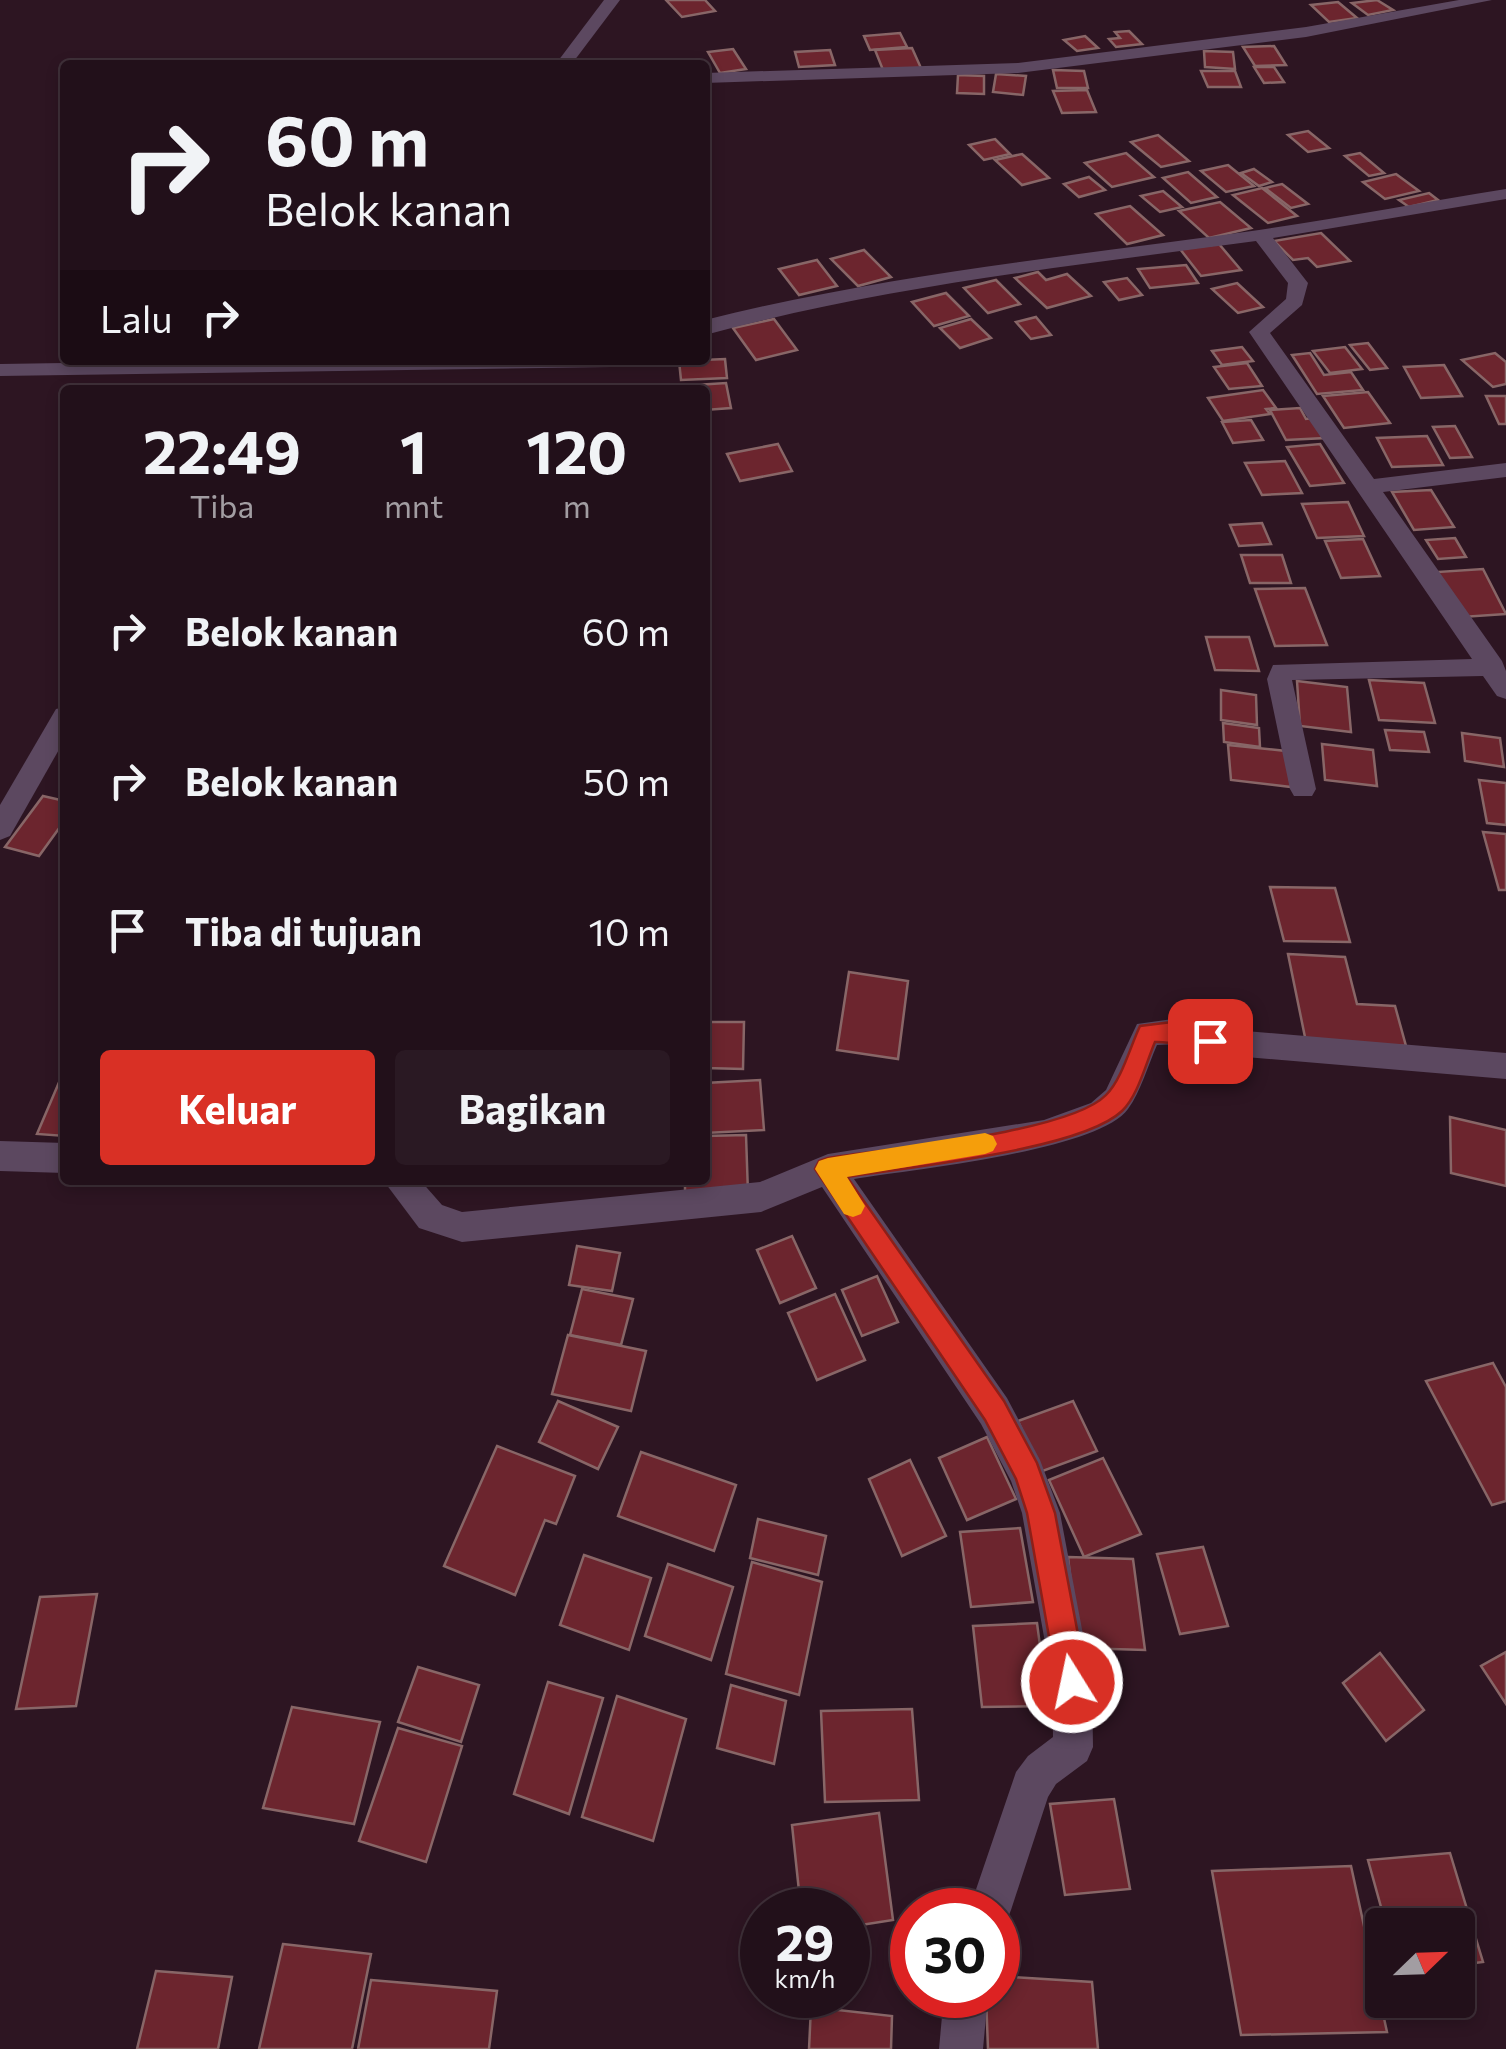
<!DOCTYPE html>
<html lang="id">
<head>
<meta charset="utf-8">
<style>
	body { margin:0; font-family:Commissioner,sans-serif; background:#2a1923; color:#f1f3f6; height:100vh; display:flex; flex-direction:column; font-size:38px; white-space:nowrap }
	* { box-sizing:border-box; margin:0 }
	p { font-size:32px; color:#a29da2 }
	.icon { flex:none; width:55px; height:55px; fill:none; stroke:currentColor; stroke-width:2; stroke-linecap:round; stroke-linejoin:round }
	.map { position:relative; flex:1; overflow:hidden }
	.details { position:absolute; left:60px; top:385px; width:650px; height:800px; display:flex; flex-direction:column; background:#22101a; border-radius:10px; box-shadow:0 5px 15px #0003,0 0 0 2px #3f3039 }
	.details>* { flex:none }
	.hud { position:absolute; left:60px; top:60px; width:650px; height:305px; border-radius:10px; box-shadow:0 5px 15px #0003,0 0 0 2px #3f3039; background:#22101a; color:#f1f3f6; overflow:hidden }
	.needle { width:65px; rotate:67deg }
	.buttons { position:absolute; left:1365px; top:1908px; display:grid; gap:20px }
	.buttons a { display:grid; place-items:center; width:110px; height:110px; border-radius:10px; background:#22101a; box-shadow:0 5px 15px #0003,0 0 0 2px #3f3039; font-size:50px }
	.speed { position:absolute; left:740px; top:1888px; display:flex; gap:20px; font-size:50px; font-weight:700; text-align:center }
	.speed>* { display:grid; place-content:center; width:130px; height:130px; border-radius:50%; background:#22101a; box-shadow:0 5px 15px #0003,0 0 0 2px #3f3039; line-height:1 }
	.speed small { font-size:25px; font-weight:400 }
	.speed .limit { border:15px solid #d22; background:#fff; color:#111 }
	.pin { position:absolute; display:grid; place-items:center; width:85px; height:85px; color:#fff; margin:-42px; border-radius:20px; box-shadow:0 5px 15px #0006 }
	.me { position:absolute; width:110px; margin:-55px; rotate:350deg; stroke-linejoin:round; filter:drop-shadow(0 0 8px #0008) }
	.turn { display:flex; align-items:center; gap:35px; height:210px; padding:0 40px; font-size:45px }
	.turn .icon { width:130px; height:130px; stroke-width:2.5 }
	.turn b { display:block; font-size:70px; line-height:85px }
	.then { display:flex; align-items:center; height:95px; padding:0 40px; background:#0003; gap:20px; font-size:38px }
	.eta { display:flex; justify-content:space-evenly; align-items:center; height:170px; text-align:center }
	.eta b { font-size:60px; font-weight:700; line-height:70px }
	.action { display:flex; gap:20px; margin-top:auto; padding:20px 40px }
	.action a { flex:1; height:115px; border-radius:10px; background:#d93025; color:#fff; font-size:40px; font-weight:700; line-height:115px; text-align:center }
	.action a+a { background:#2a1923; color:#f1f3f6 }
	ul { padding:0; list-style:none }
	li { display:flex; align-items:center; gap:30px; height:150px; padding:0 40px }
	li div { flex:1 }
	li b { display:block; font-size:38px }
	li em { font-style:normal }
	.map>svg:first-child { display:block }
	.building { fill:#6c252e; stroke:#886667; stroke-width:2.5 }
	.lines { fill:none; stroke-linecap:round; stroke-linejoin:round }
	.street { fill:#5c4860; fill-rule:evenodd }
	.route { fill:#d93025; stroke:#8d1f18; stroke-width:2.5 }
	.slow { fill:#f59e0b }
</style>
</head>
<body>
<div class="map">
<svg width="1506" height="2049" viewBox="0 0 1506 2049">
	<rect width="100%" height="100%" fill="#2d1522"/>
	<g class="building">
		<polygon points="666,0 705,0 715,11 682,17"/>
		<polygon points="1377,0 1393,10 1368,15 1352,3"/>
		<polygon points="1338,2 1357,18 1329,22 1311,5"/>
		<polygon points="1129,31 1142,44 1116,47 1109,39 1120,38 1115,32"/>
		<polygon points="900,33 907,47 870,50 864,36"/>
		<polygon points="1085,36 1098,48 1077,51 1064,40"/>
		<polygon points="1274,46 1286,65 1255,66 1243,47"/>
		<polygon points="912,48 921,68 883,70 875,50"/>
		<polygon points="733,49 746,69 720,73 708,52"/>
		<polygon points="830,50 835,65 799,67 795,52"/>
		<polygon points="1204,51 1233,52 1235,69 1205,67"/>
		<polygon points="1254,67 1274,67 1284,82 1264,83"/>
		<polygon points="1053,70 1084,71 1088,88 1057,88"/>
		<polygon points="1201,71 1235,71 1241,87 1208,87"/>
		<polygon points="996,74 1026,76 1023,95 993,92"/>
		<polygon points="958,75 984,76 984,94 957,93"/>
		<polygon points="1087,90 1096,112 1062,113 1053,91"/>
		<polygon points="1308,131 1329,148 1308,152 1288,135"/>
		<polygon points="1158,135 1189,161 1161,167 1131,142"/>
		<polygon points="995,139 1010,154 984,160 969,145"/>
		<polygon points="1126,153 1154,177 1112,187 1085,163"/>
		<polygon points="1360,153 1384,173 1369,176 1345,156"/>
		<polygon points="1022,154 1049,178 1022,185 995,160"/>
		<polygon points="1228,165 1254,186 1226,192 1201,171"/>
		<polygon points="1254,169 1272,182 1259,186 1241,173"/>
		<polygon points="1188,172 1217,197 1191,203 1163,178"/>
		<polygon points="1396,174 1419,191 1385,199 1363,182"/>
		<polygon points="1089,177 1105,190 1079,197 1064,184"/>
		<polygon points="1282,184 1308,204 1291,208 1265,188"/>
		<polygon points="1262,188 1297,216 1268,223 1233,195"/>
		<polygon points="1163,191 1182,207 1160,212 1141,196"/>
		<polygon points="1429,193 1438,200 1409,207 1399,200"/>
		<polygon points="1220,202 1251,228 1209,238 1179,211"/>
		<polygon points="1130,206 1163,235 1127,244 1096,214"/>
		<polygon points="1321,233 1350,261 1317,267 1308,258 1293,260 1274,241"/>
		<polygon points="1219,244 1241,270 1201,276 1180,249"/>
		<polygon points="864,250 891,277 858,286 831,259"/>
		<polygon points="817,260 837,286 799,295 779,269"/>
		<polygon points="1186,265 1198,283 1150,288 1138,269"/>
		<polygon points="1038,272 1046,280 1067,274 1091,296 1047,308 1015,278"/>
		<polygon points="1127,278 1142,295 1119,300 1104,282"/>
		<polygon points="996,280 1020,304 988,313 964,288"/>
		<polygon points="1237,283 1263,307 1238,313 1212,289"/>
		<polygon points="946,293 969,316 934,326 912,302"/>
		<polygon points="1036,317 1051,335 1031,339 1016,322"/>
		<polygon points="774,319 797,350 756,360 733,328"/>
		<polygon points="971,319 991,338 960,348 940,328"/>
		<polygon points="1368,343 1387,368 1370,370 1350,345"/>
		<polygon points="1242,347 1253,361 1222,365 1212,351"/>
		<polygon points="1345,347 1362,369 1330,373 1313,351"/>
		<polygon points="1310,353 1324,375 1351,372 1363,390 1317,394 1292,355"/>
		<polygon points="1495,353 1506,362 1506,384 1493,387 1462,360"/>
		<polygon points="725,359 727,378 681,380 679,361"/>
		<polygon points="1247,363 1262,386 1229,389 1214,367"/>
		<polygon points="1444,365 1462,396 1421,398 1404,367"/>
		<polygon points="726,383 731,408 705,410 705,390 681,390 680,386"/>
		<polygon points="1263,390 1276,408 1266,409 1270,414 1223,421 1208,398"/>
		<polygon points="1368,392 1390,423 1344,428 1323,396"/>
		<polygon points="1486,396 1506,396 1506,424 1499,424"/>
		<polygon points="1300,408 1306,419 1313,418 1325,438 1286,440 1270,410"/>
		<polygon points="1251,420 1263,440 1233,443 1222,422"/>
		<polygon points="1455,426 1472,457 1450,458 1433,427"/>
		<polygon points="1427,436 1443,465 1392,467 1377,438"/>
		<polygon points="778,444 792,471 740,481 727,454"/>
		<polygon points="1320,444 1344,483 1310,486 1287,447"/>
		<polygon points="1285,461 1302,493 1262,495 1245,463"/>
		<polygon points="1431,490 1454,527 1414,530 1392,492"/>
		<polygon points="1348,502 1364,536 1317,538 1302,504"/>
		<polygon points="1262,523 1271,544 1239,546 1230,525"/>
		<polygon points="1455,538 1466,557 1438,559 1426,540"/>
		<polygon points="1363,539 1380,576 1341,578 1325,541"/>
		<polygon points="1241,555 1282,555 1291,583 1250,583"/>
		<polygon points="1483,569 1506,614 1462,617 1437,572"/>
		<polygon points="1305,588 1327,645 1275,646 1255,589"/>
		<polygon points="1206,637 1249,637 1259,671 1215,670"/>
		<polygon points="1369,680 1424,683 1435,723 1379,720"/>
		<polygon points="1297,681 1347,687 1351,732 1300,726"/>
		<polygon points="1221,690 1256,695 1257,725 1221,720"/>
		<polygon points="1223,723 1259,728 1260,747 1224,742"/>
		<polygon points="1385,730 1424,732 1429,752 1390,750"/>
		<polygon points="1462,733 1500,738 1504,767 1465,761"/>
		<polygon points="1322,744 1373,750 1377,786 1325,780"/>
		<polygon points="1228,745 1286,751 1291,787 1231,780"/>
		<polygon points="1479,780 1506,783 1506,825 1487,823"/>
		<polygon points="43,796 65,801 65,820 39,856 5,847"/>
		<polygon points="1483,832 1506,834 1506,890 1499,890"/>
		<polygon points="1270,887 1335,888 1350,942 1284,941"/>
		<polygon points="1288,954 1345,957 1357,1004 1395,1006 1406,1046 1306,1042"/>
		<polygon points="849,972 908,981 898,1059 837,1050"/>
		<polygon points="705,1022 744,1022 743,1069 705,1068"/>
		<polygon points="63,1073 65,1136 37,1134"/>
		<polygon points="760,1080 764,1130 705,1133 705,1083"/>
		<polygon points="1450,1117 1506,1130 1506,1186 1451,1173"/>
		<polygon points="746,1135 748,1193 685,1195 685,1180 705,1180 705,1136"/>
		<polygon points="792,1236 816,1288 780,1303 757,1250"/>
		<polygon points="577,1246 620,1253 612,1291 569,1285"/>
		<polygon points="877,1276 898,1322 862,1336 842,1290"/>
		<polygon points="582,1289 633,1299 621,1345 570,1335"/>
		<polygon points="835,1294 865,1360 817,1380 788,1313"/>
		<polygon points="568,1335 646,1351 631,1411 552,1394"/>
		<polygon points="1493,1363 1506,1387 1506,1501 1492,1505 1426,1381"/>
		<polygon points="558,1401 618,1427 598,1469 539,1442"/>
		<polygon points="1073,1401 1097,1451 1040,1472 1018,1421"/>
		<polygon points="987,1437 1016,1499 967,1520 939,1458"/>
		<polygon points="497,1446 575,1476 556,1524 545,1520 515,1595 444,1566"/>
		<polygon points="641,1452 736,1485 714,1551 618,1516"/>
		<polygon points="1103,1458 1141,1534 1084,1557 1049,1480"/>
		<polygon points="910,1460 946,1536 902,1556 869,1479"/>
		<polygon points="758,1519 826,1536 818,1575 750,1558"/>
		<polygon points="1020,1528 1033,1602 971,1607 960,1532"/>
		<polygon points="1203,1547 1228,1626 1180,1634 1157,1554"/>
		<polygon points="584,1555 651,1578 629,1650 560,1625"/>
		<polygon points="1068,1557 1133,1559 1145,1650 1078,1648"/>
		<polygon points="752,1562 822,1582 799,1695 726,1674"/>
		<polygon points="668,1564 733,1587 711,1660 645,1636"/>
		<polygon points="97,1594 76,1706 16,1709 40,1597"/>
		<polygon points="1037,1623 1048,1706 982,1707 973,1626"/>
		<polygon points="1506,1652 1506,1704 1481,1666"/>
		<polygon points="1380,1653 1424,1710 1386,1741 1343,1683"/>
		<polygon points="418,1667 479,1685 461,1742 398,1722"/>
		<polygon points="548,1682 603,1698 569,1814 514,1794"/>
		<polygon points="731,1685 786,1701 774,1764 717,1748"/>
		<polygon points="617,1696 686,1719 653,1841 582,1817"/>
		<polygon points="292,1707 380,1722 354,1824 263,1808"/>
		<polygon points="912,1709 919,1800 825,1802 821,1711"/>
		<polygon points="398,1728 462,1746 426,1862 359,1841"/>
		<polygon points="1114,1799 1130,1889 1065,1895 1050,1804"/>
		<polygon points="879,1813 893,1920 848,1927 848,1910 801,1910 792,1825"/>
		<polygon points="1450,1853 1483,1962 1458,1965 1458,1925 1386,1925 1368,1860"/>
		<polygon points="1351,1866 1387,2032 1241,2035 1212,1871"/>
		<polygon points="283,1944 371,1954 352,2049 259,2049"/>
		<polygon points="156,1971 232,1977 218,2049 137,2049"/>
		<polygon points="998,1976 1092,1982 1098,2049 988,2049 986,1995 998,1995"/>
		<polygon points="371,1980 497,1991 489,2049 358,2049"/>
		<polygon points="811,2007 892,2016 891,2049 809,2049"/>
	</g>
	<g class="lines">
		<g class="street">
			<polygon points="604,0 620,0 571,65 555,65"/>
			<polygon points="1459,0 1492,0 1306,37 1018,73 705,83 705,73 1018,63 1306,27"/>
			<path d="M1506 189V199L1273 238 1308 283 1302 305 1270 333 1374 479 1506 463V477L1383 492 1502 661 1506 671V699L1497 696 1483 676 1292 680 1316 789 1312 796H1294L1290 789 1267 679 1273 665 1472 659 1249 332 1286 299 1288 283 1256 241C1071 266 885 286 705 335V320C888 274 1073 256 1259 230 1341 218 1424 202 1506 189Z"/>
			<polygon points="263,360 689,360 679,366 0,376 0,364"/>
			<polygon points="65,707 65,739 10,836 0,840 0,805 56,709"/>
			<path d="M1180 1018 1210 1028 1506 1053V1079L1210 1054 1180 1044 1157 1045C1148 1065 1141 1091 1128 1109 1098 1151 909 1170 854 1179L1007 1398 1040 1460 1060 1513 1092 1682 1093 1747 1087 1761 1056 1784 1048 1797 1011 1910 1005 1925 998 1928V1910H969L1016 1772 1028 1756 1053 1737 1052 1682 1022 1513 1011 1481 981 1424 822 1187 761 1212 462 1242 419 1228 383 1180H420L442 1205 462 1212 760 1182 828 1154 1044 1120 1091 1103 1106 1090 1137 1024Z"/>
			<polygon points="0,1141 65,1143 65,1173 0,1171"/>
			<polygon points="944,1995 988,1995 983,2049 939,2049"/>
		</g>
	</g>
	<path class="route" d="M1180 1021 1218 1034 1221 1041 1218 1048C1206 1052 1176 1041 1155 1042 1146 1063 1138 1096 1122 1111 1081 1150 908 1167 847 1177L1004 1401 1037 1463 1055 1513 1087 1682 1083 1693 1072 1697 1062 1693 1057 1682 1027 1513 1016 1479 985 1420 815 1169 819 1161 828 1158C886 1149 1069 1133 1106 1095 1122 1079 1130 1047 1140 1026Z"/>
	<polygon class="slow" points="985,1133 993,1136 997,1144 993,1151 985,1154 847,1177 865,1206 861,1214 853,1217 844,1214 815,1169 819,1161 828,1158"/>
</svg>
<div class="buttons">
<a><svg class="needle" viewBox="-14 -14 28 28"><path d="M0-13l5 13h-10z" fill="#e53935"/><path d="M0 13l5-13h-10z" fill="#a29da2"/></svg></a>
</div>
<div class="speed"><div>29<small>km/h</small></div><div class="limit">30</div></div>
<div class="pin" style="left:1210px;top:1041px;background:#d93025"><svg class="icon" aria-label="arrive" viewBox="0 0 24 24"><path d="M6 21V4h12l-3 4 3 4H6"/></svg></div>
<svg class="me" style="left:1072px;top:1682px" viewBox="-20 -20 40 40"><circle r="17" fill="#d93025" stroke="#fff" stroke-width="3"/><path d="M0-11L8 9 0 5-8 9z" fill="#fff"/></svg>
<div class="hud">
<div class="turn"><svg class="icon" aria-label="right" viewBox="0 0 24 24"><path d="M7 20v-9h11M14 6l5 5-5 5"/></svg><div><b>60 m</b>Belok kanan</div></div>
<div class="then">Lalu<svg class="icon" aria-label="right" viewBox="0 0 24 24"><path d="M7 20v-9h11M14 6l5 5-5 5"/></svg></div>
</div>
<section class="details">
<div class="eta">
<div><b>22:49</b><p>Tiba</p></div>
<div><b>1</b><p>mnt</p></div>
<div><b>120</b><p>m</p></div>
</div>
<ul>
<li><svg class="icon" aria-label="right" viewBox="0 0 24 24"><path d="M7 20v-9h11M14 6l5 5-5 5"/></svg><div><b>Belok kanan</b></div><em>60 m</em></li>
<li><svg class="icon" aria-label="right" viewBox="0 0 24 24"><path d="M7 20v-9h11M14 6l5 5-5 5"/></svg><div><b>Belok kanan</b></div><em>50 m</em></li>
<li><svg class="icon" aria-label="arrive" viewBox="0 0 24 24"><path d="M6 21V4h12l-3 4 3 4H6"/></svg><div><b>Tiba di tujuan</b></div><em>10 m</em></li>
</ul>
<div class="action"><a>Keluar</a><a>Bagikan</a></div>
</section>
</div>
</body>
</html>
